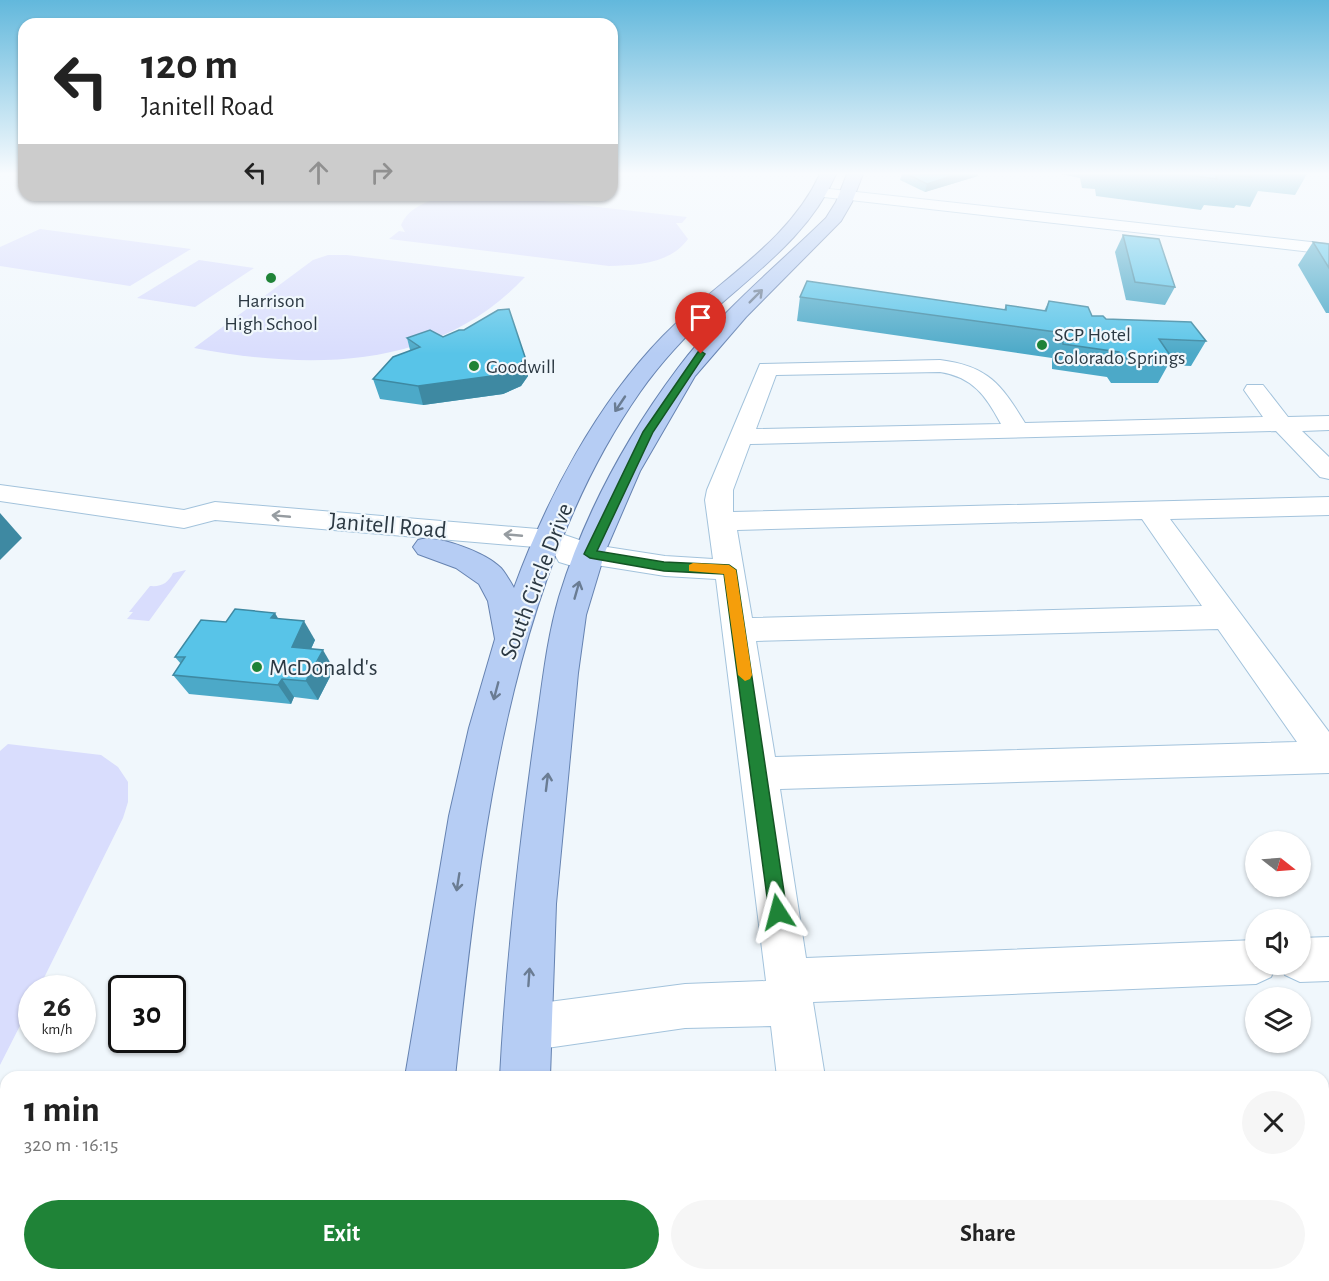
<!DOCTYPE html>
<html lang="en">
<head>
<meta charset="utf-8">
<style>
	body { margin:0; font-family:"Alegreya Sans",sans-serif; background:#f6f6f6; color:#222; height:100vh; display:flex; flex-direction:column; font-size:22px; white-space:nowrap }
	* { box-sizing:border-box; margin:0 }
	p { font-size:20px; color:#767676 }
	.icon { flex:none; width:33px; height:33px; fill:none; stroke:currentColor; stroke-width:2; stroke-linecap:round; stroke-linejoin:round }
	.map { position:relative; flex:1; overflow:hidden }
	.details { position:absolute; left:0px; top:1071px; width:1329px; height:210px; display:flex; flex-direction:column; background:#fff; border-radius:18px 18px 0 0; box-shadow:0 2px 4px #0004 }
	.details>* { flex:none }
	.banner { position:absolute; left:18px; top:18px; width:600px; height:183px; border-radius:18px; box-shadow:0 2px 4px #0004; background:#fff; color:#222; overflow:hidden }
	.needle { width:39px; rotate:107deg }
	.fabs { position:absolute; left:1245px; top:831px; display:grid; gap:12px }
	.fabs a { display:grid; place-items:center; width:66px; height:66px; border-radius:50%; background:#fff; box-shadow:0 2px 4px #0004; font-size:30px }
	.speed { position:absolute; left:18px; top:975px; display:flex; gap:12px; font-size:30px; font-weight:700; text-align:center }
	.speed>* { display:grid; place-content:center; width:78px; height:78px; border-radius:50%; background:#fff; box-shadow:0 2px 4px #0004; line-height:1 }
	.speed small { font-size:15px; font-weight:400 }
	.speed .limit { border:3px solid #111; border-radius:9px; background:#fff; color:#111 }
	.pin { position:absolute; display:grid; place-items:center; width:51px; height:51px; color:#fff; margin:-62px -26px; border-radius:50% 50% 50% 0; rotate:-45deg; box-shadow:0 0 6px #0007 }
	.pin .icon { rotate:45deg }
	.me { position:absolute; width:66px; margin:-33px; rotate:351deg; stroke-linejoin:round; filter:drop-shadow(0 0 4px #0008) }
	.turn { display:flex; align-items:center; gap:21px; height:126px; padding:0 24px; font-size:27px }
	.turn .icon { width:78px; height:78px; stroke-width:2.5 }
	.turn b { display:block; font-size:42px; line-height:51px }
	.lanes { display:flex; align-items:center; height:57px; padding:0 24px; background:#0003; justify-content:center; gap:30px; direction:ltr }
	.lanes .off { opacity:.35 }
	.round { display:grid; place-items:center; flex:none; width:63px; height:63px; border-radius:32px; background:#f6f6f6 }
	.overview { display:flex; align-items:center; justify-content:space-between; height:102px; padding:0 24px }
	h1 { font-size:36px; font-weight:700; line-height:45px }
	.action { display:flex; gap:12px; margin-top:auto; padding:12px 24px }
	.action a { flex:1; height:69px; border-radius:36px; background:#1f8337; color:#fff; font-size:24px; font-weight:700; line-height:69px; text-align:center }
	.action a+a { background:#f6f6f6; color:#222 }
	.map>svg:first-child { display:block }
	.green { fill:#d9ddfd }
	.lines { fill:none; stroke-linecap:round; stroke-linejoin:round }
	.minor-casing { stroke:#a3c3dc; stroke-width:2 }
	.major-casing { stroke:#6683b1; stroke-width:2 }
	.minor { fill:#fff; fill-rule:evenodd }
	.major { fill:#b6cdf4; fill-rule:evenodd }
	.wall { fill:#4ca9c8 }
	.shaded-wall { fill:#3e89a2 }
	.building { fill:#58c4e8; stroke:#3e89a2; stroke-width:1.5 }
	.oneway { stroke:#6a7c93 }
	.oneway2 { stroke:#969ca1 }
	.route { fill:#1f8337; stroke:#145524; stroke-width:1.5 }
	.slow { fill:#f59e0b }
	.poi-dot { fill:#1f8337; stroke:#f0f7fc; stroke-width:2 }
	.labels { text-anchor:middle; stroke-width:4.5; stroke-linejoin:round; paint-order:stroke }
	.far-poi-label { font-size:20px; fill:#2c3943; stroke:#f0f7fc; text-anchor:start }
	.street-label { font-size:24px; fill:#2c3943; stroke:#f0f7fc }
	.poi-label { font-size:24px; fill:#2c3943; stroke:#f0f7fc; text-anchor:start }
</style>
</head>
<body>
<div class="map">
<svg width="1329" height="1281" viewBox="0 0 1329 1281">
	<rect width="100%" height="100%" fill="#f0f7fc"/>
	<g class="green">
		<path d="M489 195 687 217 682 223H676L688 239C670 264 637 265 609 266L389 239 399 231 405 232 401 225C414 195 460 195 489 195Z"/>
		<polygon points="40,229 191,249 130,286 0,266 0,247"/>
		<path d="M328 255H347L525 277C437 371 310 370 194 348L313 260Z"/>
		<polygon points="199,260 254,268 195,307 137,298"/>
		<path d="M186 570 149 621 127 619 133 612H129L150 586C162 587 168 583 173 573Z"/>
		<polygon points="8,744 101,755 118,767 128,782 128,802 123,818 39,988 32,988 31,1004 0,1065 0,751"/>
	</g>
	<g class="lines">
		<defs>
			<g id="minor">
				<polygon points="820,188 1329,244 1329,254 815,196 812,193"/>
				<path d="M940 360C988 366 1001 384 1025 423L1263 417 1244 390 1247 385H1263L1288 417 1329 416V430L1302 431 1329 457V479L1320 477 1276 431 750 444 733 490V512L1329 497V515L1170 519 1329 732V773L780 789 806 958 1256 940V964H1277L1271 977 1256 984 813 1002 825 1077H777L771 1026 685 1028 526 1051 510 1044 503 1028 510 1012 526 1005 685 984 766 981 716 579 665 576 590 564 569 565 559 562 555 555 557 552 547 548 215 520 184 528 0 501V485L184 510 215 502 550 530 594 545 665 556 713 559 705 500 707 490 760 364ZM940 372C973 377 986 396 1001 424L756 429 776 375ZM1142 519 1202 606 752 618 737 530ZM1218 629 1297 742 775 757 756 641Z"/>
				<polygon points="1329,937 1329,981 1300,982 1285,975 1280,964 1300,964 1300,938"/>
				<polygon points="1323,1231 1329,1231 1329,1281 1313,1281 1303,1275 1323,1275"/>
				<polygon points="802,1275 937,1275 935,1281 802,1281"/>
			</g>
			<g id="major">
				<path d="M820 174H836C811 232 761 268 715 309 687 334 661 362 640 392 507 582 479 852 455 1077H405L449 816 469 728 495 639 488 601 479 584 456 568 418 554 413 547 418 540C438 534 486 553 501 568 506 574 510 581 514 588 547 498 596 405 663 336 715 282 788 244 820 174Z"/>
				<path d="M847 174H863L852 202 841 221 746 317 695 376 640 471 605 552 586 615 578 673 556 904 550 1077H500C506 962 519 848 535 734 542 688 546 642 559 597 584 515 627 436 678 368 720 312 776 267 826 218L836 202Z"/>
				<polygon points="376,1275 434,1275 433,1281 375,1281"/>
				<rect x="487" y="1275" width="58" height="6"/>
			</g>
		</defs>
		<use href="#minor" class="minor-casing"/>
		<use href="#major" class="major-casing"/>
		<use href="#minor" class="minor"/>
		<use href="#major" class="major"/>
	</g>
	<g class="wall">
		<polygon points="902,174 978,174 978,176 925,192 900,180"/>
		<polygon points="1060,174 1307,174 1295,195 1258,191 1250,207 1236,205 1234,208 1204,205 1201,210 1096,196 1095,189 1082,188 1080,178"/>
		<polygon points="1123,235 1175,287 1165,305 1126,300 1115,252"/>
		<polygon points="1313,242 1329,244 1329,313 1326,313 1298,265"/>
		<polygon points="800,297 1004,310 1006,305 1044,311 1049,301 1092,316 1106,319 1206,341 1191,366 1168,365 1158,383 1111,383 1107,377 1052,369 1052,358 797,321"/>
		<polygon points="443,337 528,376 521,386 503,394 423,405 380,399 373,379 410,350 407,338"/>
		<polygon points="278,619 315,640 311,649 334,669 318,700 294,697 291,704 189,694 173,675 181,664 175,657 226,622"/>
	</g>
	<g class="shaded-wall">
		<polygon points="958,174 978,174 978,176 925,192 927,184"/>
		<polygon points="525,357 528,376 521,386 503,394 423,405 418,386"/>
		<polygon points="0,513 22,538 0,560"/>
		<polygon points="275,613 286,632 271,618"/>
		<polygon points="304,621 315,640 303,666 292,647"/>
		<polygon points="323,650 334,669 318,700 306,681"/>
		<polygon points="282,679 294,697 291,704 278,685"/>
	</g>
	<g class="building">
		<polygon points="907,174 958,174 927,184"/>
		<polygon points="1180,174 1215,174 1217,179"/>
		<polygon points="1222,174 1249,174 1251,177"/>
		<polygon points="1123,235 1159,239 1175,287 1135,282"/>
		<polygon points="1313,242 1329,244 1329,268"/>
		<polygon points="807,281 1006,310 1006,305 1046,311 1049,301 1088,307 1092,316 1103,316 1106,319 1191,322 1206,341 1159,339 1172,358 1124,358 1119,352 1063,344 1063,333 800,297"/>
		<polygon points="509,309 525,357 518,367 499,375 418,386 373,379 393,357 420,347 407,338 430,330 443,337 459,330 464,330 498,310"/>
		<polygon points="235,609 275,613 271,618 304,621 292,647 323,650 306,681 282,679 278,685 173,675 185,657 175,657 201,620 226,622"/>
	</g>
	<defs><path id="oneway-shaft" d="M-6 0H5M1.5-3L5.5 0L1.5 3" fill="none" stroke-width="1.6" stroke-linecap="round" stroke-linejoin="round" transform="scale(1.5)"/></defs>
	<g class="oneway">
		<use href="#oneway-shaft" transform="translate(756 296) rotate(-45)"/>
		<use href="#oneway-shaft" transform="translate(620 404) rotate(124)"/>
		<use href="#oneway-shaft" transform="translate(577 590) rotate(-74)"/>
		<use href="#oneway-shaft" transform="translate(496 691) rotate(105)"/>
		<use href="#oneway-shaft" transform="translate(547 782) rotate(-83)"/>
		<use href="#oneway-shaft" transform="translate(458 882) rotate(99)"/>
		<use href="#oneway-shaft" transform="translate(529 977) rotate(-86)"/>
	</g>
	<g class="oneway2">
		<use href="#oneway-shaft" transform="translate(281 516) rotate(-175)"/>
		<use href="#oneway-shaft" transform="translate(513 535) rotate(-175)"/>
	</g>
	<linearGradient id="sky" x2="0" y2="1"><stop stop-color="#62b8dc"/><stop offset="0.49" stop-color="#f8fbfe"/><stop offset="1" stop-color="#f8fbfe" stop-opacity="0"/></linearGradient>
	<rect width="1329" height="354" fill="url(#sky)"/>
	<polygon class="route" points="701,351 705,354 653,432 597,551 664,562 729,565 736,570 787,912 785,918 778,921 772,918 769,912 724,574 664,571 590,558 584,554 643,432 698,352"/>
	<polygon class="slow" points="693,563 729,565 736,570 752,675 750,679 745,681 738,675 724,574 689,571 689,565"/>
	<g class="poi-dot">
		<circle cx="271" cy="278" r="6"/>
		<circle cx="1042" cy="345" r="6"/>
		<circle cx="474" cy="366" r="6"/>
		<circle cx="257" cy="667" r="6"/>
	</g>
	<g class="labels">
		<g class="far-poi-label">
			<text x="271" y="307" text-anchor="middle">Harrison<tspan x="271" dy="23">High School</tspan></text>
			<text x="1054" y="341">SCP Hotel<tspan x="1054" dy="23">Colorado Springs</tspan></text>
			<text x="486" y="373">Goodwill</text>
		</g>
		<g class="street-label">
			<text transform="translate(388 525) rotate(5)" y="8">Janitell Road</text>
			<text transform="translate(536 581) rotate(-69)" y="8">South Circle Drive</text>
		</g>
		<g class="poi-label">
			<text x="269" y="675">McDonald's</text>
		</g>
	</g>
</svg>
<div class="fabs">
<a><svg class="needle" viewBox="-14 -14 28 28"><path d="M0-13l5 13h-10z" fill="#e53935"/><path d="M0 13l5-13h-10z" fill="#767676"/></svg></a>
<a><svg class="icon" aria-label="sound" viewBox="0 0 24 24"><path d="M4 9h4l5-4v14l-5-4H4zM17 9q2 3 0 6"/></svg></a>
<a><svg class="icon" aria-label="layers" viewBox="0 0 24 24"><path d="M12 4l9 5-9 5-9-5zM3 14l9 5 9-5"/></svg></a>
</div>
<div class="speed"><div>26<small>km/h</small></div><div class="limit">30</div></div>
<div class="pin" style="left:701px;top:354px;background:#d93025"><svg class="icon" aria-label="arrive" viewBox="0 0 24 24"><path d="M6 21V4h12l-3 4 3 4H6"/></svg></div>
<svg class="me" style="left:778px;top:912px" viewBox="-20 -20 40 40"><path d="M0-17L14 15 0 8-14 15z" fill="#1f8337" stroke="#fff" stroke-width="4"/></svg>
<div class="banner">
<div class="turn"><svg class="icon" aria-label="left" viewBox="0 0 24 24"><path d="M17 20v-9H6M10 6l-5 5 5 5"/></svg><div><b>120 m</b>Janitell Road</div></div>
<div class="lanes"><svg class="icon" aria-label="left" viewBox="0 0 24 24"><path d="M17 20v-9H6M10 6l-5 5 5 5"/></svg><svg class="icon off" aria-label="ahead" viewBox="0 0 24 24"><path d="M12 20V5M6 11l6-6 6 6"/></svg><svg class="icon off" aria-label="right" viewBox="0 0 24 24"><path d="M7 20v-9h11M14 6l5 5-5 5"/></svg></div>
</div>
<section class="details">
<div class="overview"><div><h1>1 min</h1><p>320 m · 16:15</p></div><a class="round"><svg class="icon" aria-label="close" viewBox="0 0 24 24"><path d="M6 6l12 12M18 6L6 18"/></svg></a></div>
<div class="action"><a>Exit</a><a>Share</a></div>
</section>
</div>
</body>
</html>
